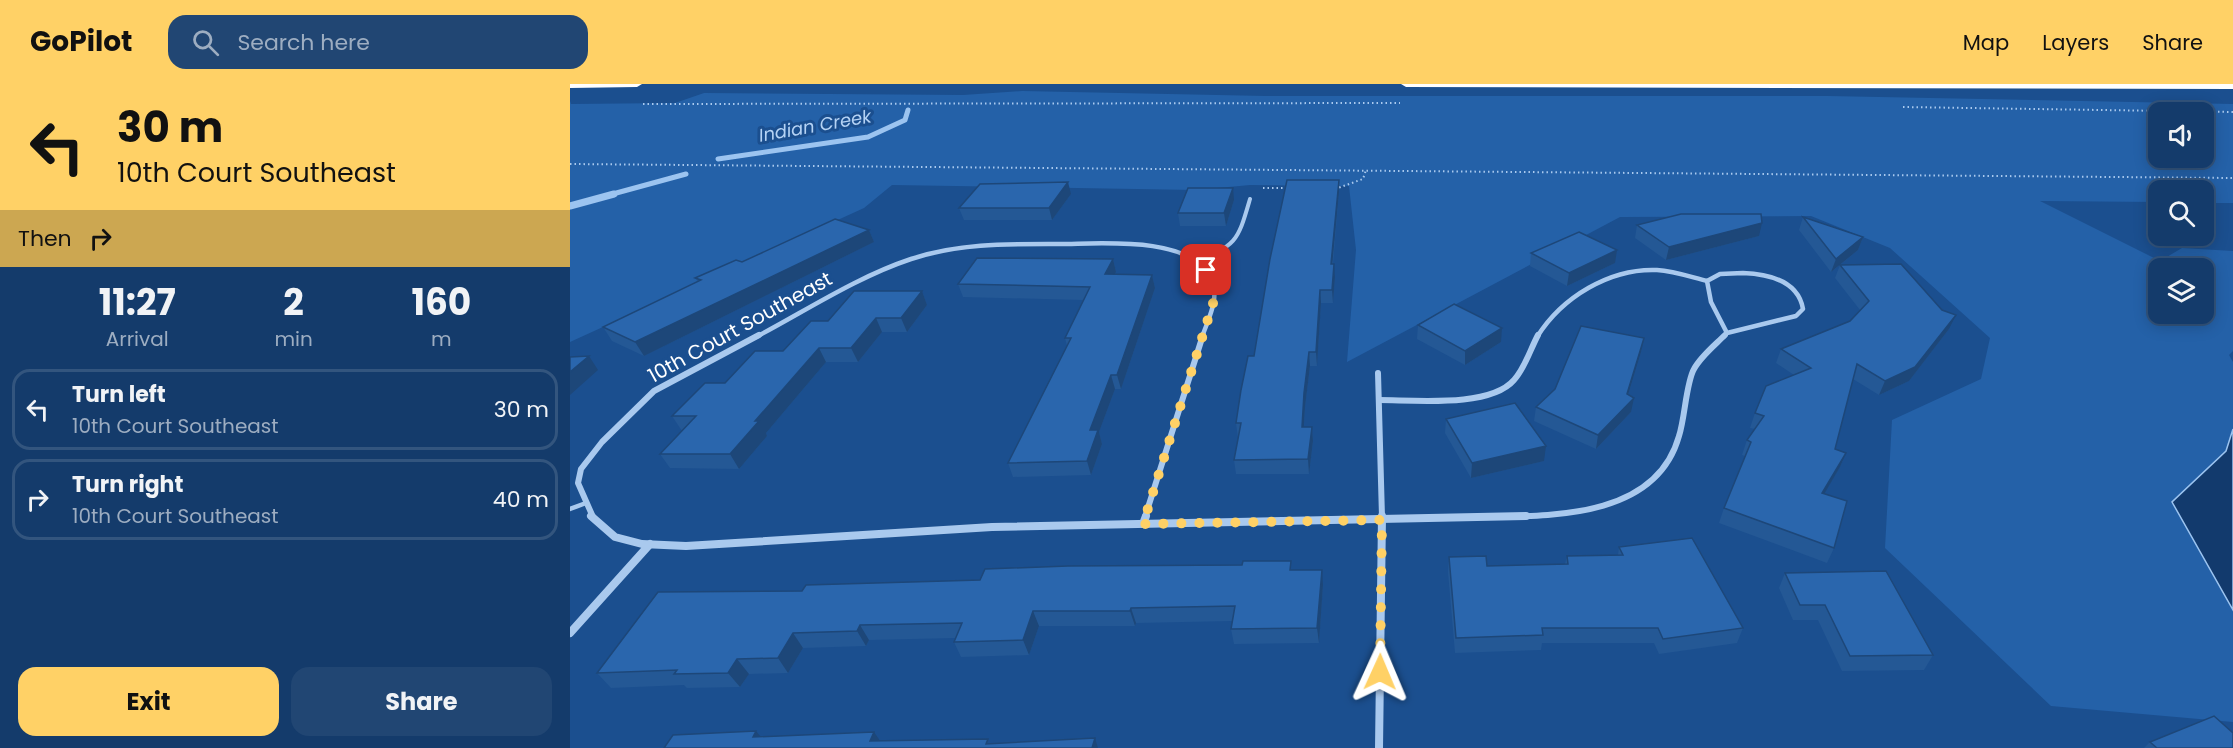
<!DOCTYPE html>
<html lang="en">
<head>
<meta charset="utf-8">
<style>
	body { margin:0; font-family:Poppins,sans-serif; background:#214673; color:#f1f3f6; height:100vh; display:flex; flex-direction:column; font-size:22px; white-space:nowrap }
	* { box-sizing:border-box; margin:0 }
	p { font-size:20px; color:#9dadc1 }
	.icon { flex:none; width:33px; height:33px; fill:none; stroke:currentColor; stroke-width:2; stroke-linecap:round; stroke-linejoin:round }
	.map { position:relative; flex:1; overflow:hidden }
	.panel { display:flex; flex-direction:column; background:#143b6b; width:570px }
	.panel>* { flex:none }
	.guide { background:#ffd166; color:#111; overflow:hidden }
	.tools { position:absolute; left:1578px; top:18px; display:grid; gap:12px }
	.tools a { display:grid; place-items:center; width:66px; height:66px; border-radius:12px; background:#143b6b; box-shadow:0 3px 15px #0003,0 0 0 2px #33557e; font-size:30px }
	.pin { position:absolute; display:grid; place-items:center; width:51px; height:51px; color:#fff; margin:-26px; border-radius:12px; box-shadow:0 3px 9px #0006 }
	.me { position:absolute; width:66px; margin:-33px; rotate:1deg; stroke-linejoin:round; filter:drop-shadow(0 0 4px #0008) }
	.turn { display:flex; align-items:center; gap:21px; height:126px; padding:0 18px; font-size:27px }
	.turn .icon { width:78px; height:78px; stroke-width:2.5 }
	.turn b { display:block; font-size:42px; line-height:51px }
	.then { display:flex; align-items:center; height:57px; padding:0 18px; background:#0003; gap:12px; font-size:22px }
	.eta { display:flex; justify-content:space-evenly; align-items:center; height:102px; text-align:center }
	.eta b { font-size:36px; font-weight:700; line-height:42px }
	.primary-button { display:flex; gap:12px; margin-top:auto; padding:12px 18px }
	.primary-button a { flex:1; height:69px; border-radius:18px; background:#ffd166; color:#111; font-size:24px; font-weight:700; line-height:69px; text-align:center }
	.primary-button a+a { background:#214673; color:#f1f3f6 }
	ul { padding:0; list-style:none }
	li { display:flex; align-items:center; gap:18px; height:81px; margin:0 12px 9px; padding:0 6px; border:3px solid #33557e; border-radius:18px }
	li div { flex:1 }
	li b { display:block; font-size:22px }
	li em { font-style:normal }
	header { display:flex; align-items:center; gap:36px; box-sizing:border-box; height:84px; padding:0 30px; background:#ffd166; color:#111 }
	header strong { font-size:28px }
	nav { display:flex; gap:33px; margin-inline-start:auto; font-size:21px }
	.search { width:420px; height:54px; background:#214673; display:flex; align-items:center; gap:15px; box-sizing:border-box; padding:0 21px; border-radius:18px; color:#9dadc1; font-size:22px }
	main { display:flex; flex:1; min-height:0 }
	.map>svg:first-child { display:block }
	.green { fill:#2461a8; fill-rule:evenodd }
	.water { fill:#123a6d; stroke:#9cc4f0; stroke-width:1.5 }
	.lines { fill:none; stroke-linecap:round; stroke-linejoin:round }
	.stream-far1 { stroke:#9cc4f0; stroke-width:5 }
	.stream { stroke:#9cc4f0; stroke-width:7 }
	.path { stroke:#a9c9ee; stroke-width:2; stroke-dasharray:1.5 3; stroke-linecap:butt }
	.service-far1 { stroke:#a9c9ee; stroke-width:4 }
	.service { stroke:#a9c9ee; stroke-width:4.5 }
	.minor-far2 { stroke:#a9c9ee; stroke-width:4.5 }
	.minor-far1 { stroke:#a9c9ee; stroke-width:6 }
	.minor { stroke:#a9c9ee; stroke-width:8 }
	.motorway { fill:#fff; fill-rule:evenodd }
	.wall { fill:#245895 }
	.shaded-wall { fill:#1d4779 }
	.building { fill:#2a66ad; stroke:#1d4779; stroke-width:1.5 }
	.route { stroke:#ffd166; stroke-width:10; stroke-dasharray:0 18 }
	.labels { text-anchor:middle; stroke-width:6; stroke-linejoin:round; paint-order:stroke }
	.far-water-label { font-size:18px; font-style:italic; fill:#b5d3f5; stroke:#1b4f8f }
	.street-label { font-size:20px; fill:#fff; stroke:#1b4f8f }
</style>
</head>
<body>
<header>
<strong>GoPilot</strong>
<div class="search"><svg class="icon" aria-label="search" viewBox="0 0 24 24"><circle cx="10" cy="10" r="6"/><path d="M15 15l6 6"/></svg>Search here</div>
<nav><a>Map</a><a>Layers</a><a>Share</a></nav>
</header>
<main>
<section class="panel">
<div class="guide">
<div class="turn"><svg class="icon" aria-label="left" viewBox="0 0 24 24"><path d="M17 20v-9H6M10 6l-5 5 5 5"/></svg><div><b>30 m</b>10th Court Southeast</div></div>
<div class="then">Then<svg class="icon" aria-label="right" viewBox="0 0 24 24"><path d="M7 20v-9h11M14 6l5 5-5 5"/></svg></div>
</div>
<div class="eta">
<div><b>11:27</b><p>Arrival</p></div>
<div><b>2</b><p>min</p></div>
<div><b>160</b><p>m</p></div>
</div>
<ul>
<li><svg class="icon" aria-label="left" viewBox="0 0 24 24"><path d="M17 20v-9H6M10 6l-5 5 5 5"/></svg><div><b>Turn left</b><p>10th Court Southeast</p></div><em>30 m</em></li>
<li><svg class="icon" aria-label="right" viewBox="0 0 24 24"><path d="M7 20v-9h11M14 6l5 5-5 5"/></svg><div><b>Turn right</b><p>10th Court Southeast</p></div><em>40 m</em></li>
</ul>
<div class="primary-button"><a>Exit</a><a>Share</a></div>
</section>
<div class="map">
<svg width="1663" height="664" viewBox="0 0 1663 664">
	<rect width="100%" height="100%" fill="#1b4f8f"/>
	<path class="green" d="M452 7 696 12H1258L1663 20V119H1634V106H1588V118L1470 117 1590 177 1612 164 1663 167V267L1659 271 1663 278V345L1656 367 1603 418 1663 526V638L1481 622 1315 464 1322 336 1411 295 1420 254 1320 164 1241 132 1050 133 777 278 786 166 779 102 680 101 626 106 322 101 294 124 0 258V17L1 20 105 19 134 9 393 11ZM1588 28H1634V74H1588ZM1588 184H1634V230H1588Z"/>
	<polygon class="water" points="1663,345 1663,526 1602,418 1656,367"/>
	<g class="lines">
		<g class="stream-far1">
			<polyline points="148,75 298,53 335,36 338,26"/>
			<polyline points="39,111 116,90"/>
		</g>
		<polyline class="stream" points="0,122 44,110"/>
		<g class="path">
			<polyline points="73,20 830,19"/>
			<polyline points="1333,23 1663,28"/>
			<polyline points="0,80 1663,94"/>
			<polyline points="693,104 718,104"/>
			<polyline points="765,105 793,95 796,86"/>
		</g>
		<path class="service-far1" d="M624 176C667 163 668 156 680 115"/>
		<polyline class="service" points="0,425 16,419"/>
		<g class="minor-far2">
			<path d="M1173 189C1198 190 1228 196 1233 225L1226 232 1157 249 1141 218 1137 197 1150 190Z"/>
			<path d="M186 253C237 226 287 193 341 175 390 159 439 160 489 160 528 160 617 151 640 192 651 212 639 233 632 253"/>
			<path d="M967 253C992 213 1040 184 1087 186 1104 187 1121 193 1137 197"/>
			<polyline points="1153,253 1157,249"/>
		</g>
		<g class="minor-far1">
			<polyline points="808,289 812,433"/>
			<path d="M809 316C844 316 920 324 944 296 955 284 960 266 968 251"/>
			<polyline points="23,433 8,399 11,385 32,358 84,307 189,251"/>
			<polyline points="575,433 633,251"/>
			<path d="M922 433C990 432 1087 431 1109 352 1115 334 1116 299 1124 285 1131 272 1145 261 1155 251"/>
		</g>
		<g class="minor">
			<polyline points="21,432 45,453 72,460 116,462 422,443 956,432"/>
			<polyline points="573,440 576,432"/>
			<polyline points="0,549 80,460"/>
			<polyline points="809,664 812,432"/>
		</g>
		<g class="motorway">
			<polygon points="0,0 72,0 67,3 0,4"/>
			<polygon points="831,0 1663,0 1663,5 836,3"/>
		</g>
	</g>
	<g class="wall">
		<polygon points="769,108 763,180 765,193 763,219 751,219 747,282 740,282 735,323 734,343 742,343 743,357 739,390 666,390 664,376 668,354 666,339 684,272"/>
		<polygon points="501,110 482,136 394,136 389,124"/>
		<polygon points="664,116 656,142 610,142 608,129"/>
		<polygon points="1233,133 1293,153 1288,166 1270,181 1379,245 1339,297 1309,311 1283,295 1265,365 1276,369 1270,383 1254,409 1264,464 1257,479 1149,439 1154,424 1175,372 1172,371 1177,356 1185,345 1180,344 1185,329 1224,291 1206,279 1211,265 1280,237 1290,226 1265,194 1270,181 1261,188 1229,146"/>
		<polygon points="1067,141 1189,152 1096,176 1065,154"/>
		<polygon points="299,146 304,158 74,272 42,257 33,243 128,198 125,194 172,178"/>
		<polygon points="961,169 1045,179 997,202 960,182"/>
		<polygon points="543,175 546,188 545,190 582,191 585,204 551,305 545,305 529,348 532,360 521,391 443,393 438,379 497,262 495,254 513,216 393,213 388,200"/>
		<polygon points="352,207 357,221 337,248 312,248 288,278 256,278 196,349 197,352 169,385 100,384 90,370 112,347 102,332 155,299 213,267 258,237"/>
		<polygon points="848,241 931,258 895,281 847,255"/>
		<polygon points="1074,254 1071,268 1058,311 1061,328 1026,365 964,337 966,323"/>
		<polygon points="876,335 974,377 901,394 875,349"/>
		<polygon points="1049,463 1173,544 1167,559 1089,570 1084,559 972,559 971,566 885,569 878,488 879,473 917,482 995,480 997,472 1048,471"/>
		<polygon points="722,486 753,501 749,559 664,560 661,545 662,537 566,539 565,542 469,542 459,571 391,573 384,558 385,554 299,556 296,562 233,564 218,589 179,590 170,603 117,604 114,601 41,604 27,589 232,507"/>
		<polygon points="1215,489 1363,571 1354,586 1272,587 1248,536 1223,536 1209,504"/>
		<polygon points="1580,658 1663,664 1574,664"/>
	</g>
	<g class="shaded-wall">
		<polygon points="769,96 769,108 761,193 761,180"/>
		<polygon points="498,98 501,110 482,136 479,124"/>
		<polygon points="663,104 664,116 656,142 654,129"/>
		<polygon points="1192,139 1189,152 1096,176 1099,163"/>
		<polygon points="299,146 304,158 74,272 65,258"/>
		<polygon points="1293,153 1288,166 1261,188 1266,175"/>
		<polygon points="1047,166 1045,179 997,202 999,189"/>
		<polygon points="543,175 546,188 538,203 535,190"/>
		<polygon points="764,180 765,193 763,219 762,206"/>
		<polygon points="582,191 585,204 551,305 547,291"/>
		<polygon points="750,206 751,219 747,282 746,268"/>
		<polygon points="352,207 357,221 337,248 331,234"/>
		<polygon points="1386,231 1379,245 1339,297 1309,311 1315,297"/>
		<polygon points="306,234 312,248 288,278 281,264"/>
		<polygon points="932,244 931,258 895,281 895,267"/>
		<polygon points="1074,254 1071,268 1054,324 1064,314 1061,328 1026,365 1028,351 1057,310"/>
		<polygon points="249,264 256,278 196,349 197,352 169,385 160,370 185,337"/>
		<polygon points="739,268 740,282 735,323 733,357 732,343 734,309"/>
		<polygon points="19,272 28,286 0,311 0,288"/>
		<polygon points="541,291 545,305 529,348 532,360 521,391 517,377 520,346"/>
		<polygon points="742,343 743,357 739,390 738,375"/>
		<polygon points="976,362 974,377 901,394 902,379"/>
		<polygon points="1276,369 1270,383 1246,424 1252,409"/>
		<polygon points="752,486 753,501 749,559 747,544"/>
		<polygon points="561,524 566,539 565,542 560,527"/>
		<polygon points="463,527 469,542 459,571 453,556"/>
		<polygon points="290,541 299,556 296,562 287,547"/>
		<polygon points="223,549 233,564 218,589 208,574"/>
		<polygon points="167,575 179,590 170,603 158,589"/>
		<polygon points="186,647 200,664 183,653"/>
		<polygon points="304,648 315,664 300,657"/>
		<polygon points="525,654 528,664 522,664"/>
	</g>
	<g class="building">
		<polygon points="717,96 769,96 761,180 764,180 762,206 750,206 746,268 739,268 734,309 732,343 742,343 738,375 664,376 671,339 666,339 671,306 678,272 684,272 700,175"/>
		<polygon points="498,98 479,124 389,124 410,100"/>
		<polygon points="618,104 663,104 654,129 608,129"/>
		<polygon points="1111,130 1191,130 1192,139 1099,163 1067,141"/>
		<polygon points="1233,133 1293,153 1266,175"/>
		<polygon points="265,135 299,146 65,258 33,243 131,196 125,194 166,176 172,178"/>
		<polygon points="1009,148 1047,166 999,189 961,169"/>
		<polygon points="407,174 543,175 535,190 582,191 547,291 541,291 520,346 528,346 517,377 438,379 501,254 495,254 520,203 388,200"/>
		<polygon points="1331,180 1372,226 1386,231 1345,283 1315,297 1287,280 1265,365 1276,369 1252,409 1277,417 1264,464 1154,424 1181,358 1177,356 1194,332 1185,329 1196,302 1241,284 1211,265 1280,237 1299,217 1270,181"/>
		<polygon points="284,207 352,207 331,234 306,234 281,264 249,264 185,337 189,337 160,370 90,370 126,332 102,332 135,299 155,299 185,267 213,267 241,237 258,237"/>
		<polygon points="884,220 932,244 895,267 848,241"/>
		<polygon points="1011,242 1074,254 1057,310 1064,314 1028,351 966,323 985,305"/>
		<polygon points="19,272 0,288 0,273"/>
		<polygon points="945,319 976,362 902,379 876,335"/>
		<polygon points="1122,454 1173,544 1093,555 1088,544 972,544 973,551 886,554 879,473 916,472 917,482 998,480 997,472 1053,471 1049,463"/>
		<polygon points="673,477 721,477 720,486 752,486 747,544 661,545 665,522 561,524 560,527 463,527 453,556 384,558 392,539 290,541 287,547 223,549 208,574 167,575 158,589 104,590 107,586 27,589 88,508 232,507 236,501 410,496 415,485 498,482 672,481"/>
		<polygon points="1316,487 1363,571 1280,572 1255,521 1230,521 1215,489"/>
		<polygon points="1644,632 1663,649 1663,664 1587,664 1580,658"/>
		<polygon points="186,647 183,653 304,648 300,657 418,655 416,660 525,654 522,664 94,664 103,651"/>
	</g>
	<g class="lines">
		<polyline class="route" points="636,186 644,198 645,213 573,440 812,436 810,588"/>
	</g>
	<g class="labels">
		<g class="far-water-label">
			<text transform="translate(245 42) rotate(-10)" y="6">Indian Creek</text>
		</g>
		<g class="street-label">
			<text transform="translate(170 243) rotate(-29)" y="7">10th Court Southeast</text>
		</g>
	</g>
</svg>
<div class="tools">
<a><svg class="icon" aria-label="sound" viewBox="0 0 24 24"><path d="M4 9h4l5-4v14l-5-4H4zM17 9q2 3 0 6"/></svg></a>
<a><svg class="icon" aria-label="search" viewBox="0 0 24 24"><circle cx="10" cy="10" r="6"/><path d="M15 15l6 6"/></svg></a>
<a><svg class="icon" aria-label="layers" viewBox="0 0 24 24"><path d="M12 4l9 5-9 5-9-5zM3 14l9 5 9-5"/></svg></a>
</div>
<div class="pin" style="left:636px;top:186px;background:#d93025"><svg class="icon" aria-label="arrive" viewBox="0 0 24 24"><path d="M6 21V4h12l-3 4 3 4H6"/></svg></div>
<svg class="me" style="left:810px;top:588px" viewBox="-20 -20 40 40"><path d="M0-17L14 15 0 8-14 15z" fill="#ffd166" stroke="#fff" stroke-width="4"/></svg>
</div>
</main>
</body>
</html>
